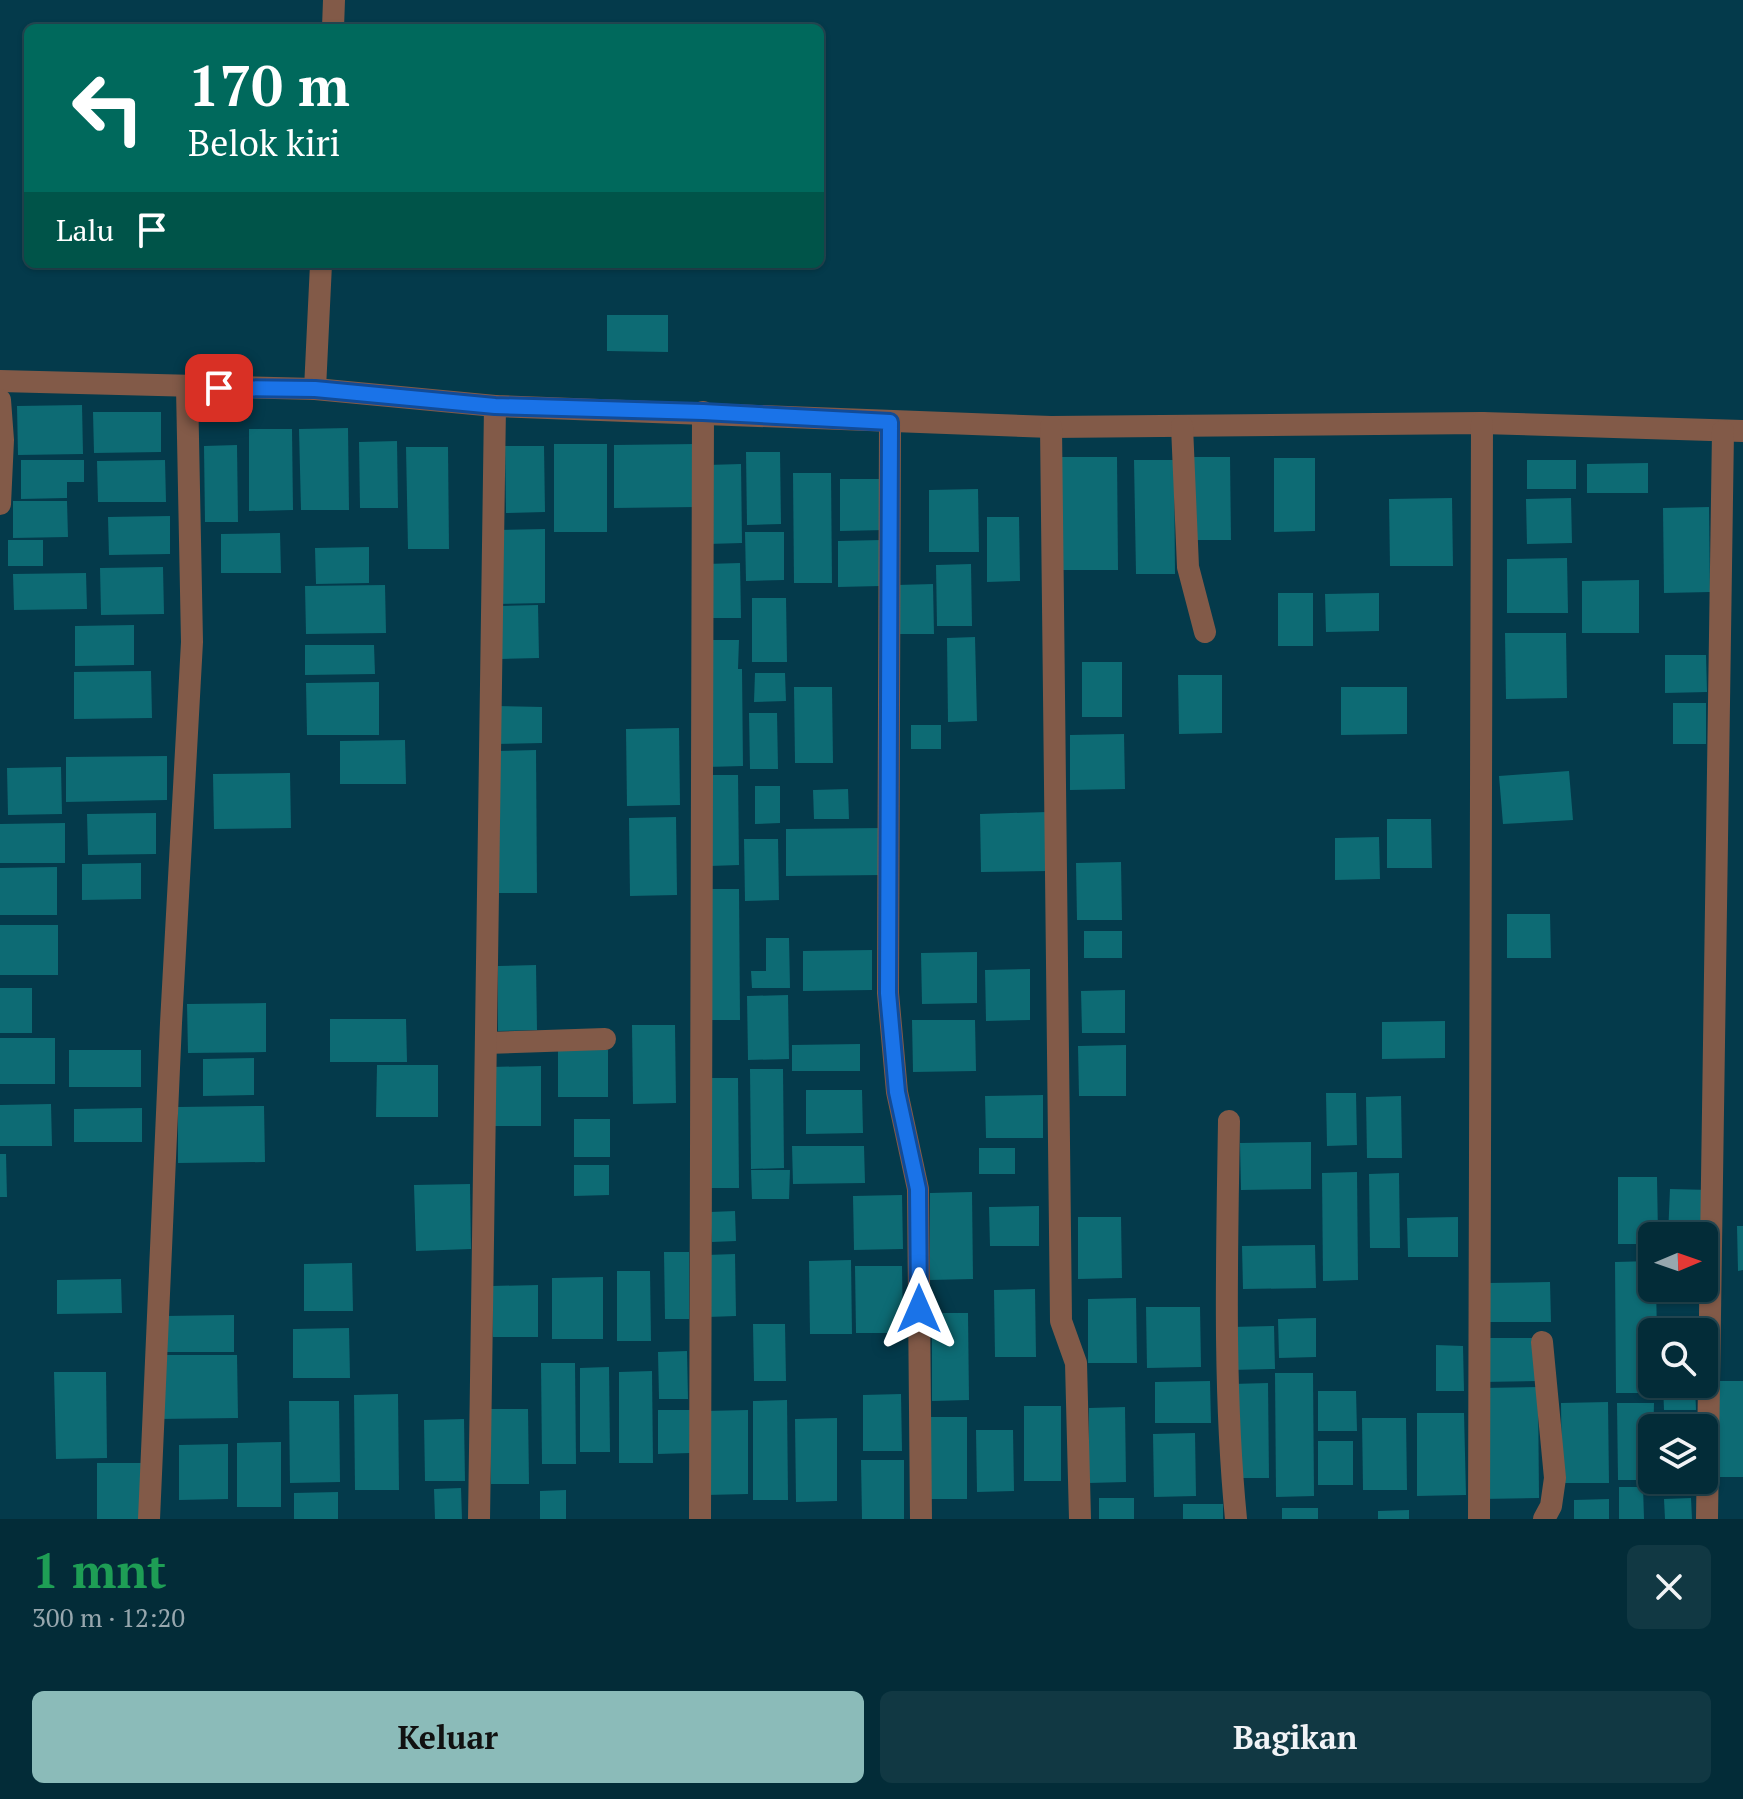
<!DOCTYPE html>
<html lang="id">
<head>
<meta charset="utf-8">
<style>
	body { margin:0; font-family:"PT Serif",serif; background:#113843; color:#f1f3f6; height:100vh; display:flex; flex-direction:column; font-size:30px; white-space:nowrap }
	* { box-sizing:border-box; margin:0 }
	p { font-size:26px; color:#97a7ae }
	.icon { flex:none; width:44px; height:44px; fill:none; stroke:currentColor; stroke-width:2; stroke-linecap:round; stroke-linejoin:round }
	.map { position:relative; height:1519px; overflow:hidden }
	.drawer { display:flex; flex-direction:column; background:#032c38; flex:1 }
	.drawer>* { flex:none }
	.top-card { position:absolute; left:24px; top:24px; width:800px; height:244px; border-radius:12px; box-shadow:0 2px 6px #0004,0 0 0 2px #244853; background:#00695c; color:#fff; overflow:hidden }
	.needle { width:52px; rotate:88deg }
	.controls { position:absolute; left:1638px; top:1222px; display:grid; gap:16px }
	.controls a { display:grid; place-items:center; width:80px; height:80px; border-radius:12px; background:#032c38; box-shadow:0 2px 6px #0004,0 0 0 2px #244853; font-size:40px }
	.pin { position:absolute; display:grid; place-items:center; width:68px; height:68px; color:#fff; margin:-34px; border-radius:16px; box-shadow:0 4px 12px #0006 }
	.me { position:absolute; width:88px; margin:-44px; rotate:0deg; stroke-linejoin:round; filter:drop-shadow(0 0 6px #0008) }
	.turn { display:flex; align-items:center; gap:28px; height:168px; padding:0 32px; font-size:36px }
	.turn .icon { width:104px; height:104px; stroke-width:2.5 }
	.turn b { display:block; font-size:56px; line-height:68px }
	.then { display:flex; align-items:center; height:76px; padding:0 32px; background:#0003; gap:16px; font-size:30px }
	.round { display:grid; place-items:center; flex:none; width:84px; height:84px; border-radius:12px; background:#113843 }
	.summary { display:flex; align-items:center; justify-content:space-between; height:136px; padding:0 32px }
	h1 { font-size:48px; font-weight:600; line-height:60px; color:#1e9e55 }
	.action { display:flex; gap:16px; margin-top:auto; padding:16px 32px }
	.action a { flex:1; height:92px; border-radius:12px; background:#8bbbb9; color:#111; font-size:32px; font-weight:600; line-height:92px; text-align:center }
	.action a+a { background:#113843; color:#f1f3f6 }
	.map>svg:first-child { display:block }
	.building { fill:#0d6b74 }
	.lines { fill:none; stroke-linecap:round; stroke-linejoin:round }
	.minor { stroke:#825a48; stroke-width:22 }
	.route-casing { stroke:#114b97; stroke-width:20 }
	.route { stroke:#1a73e8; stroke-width:14 }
</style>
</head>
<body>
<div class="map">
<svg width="1743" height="1519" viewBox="0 0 1743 1519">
	<rect width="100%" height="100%" fill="#043a4b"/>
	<g class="building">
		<polygon points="607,315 668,315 668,352 607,351"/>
		<polygon points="82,405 83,454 18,455 17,406"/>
		<polygon points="93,412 161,412 161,452 94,453"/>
		<polygon points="348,428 349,510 301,510 299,429"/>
		<polygon points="249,429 292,429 293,510 249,511"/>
		<polygon points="397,441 398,508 360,508 359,442"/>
		<rect x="554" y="444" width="53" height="88"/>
		<polygon points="696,444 697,507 614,508 614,445"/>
		<polygon points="237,445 238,522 205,522 204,446"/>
		<polygon points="505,446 544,446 545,512 506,513"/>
		<polygon points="406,447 448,447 449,549 408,549"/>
		<polygon points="746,452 780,452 781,524 747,525"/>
		<polygon points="1061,457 1117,457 1118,570 1062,570"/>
		<polygon points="1186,457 1230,457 1231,540 1187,540"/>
		<polygon points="1274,458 1315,458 1315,531 1274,532"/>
		<polygon points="21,460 84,460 84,482 67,482 67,498 21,499"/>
		<polygon points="165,460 166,502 98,502 97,461"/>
		<polygon points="1134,460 1174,460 1175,574 1136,574"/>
		<rect x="1527" y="460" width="49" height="29"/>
		<polygon points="1648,463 1648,493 1587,493 1587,464"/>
		<polygon points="741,464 742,543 708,544 707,465"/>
		<polygon points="793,473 831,473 832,583 794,583"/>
		<polygon points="840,479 884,479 885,530 840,531"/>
		<polygon points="978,489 979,552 929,552 929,490"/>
		<polygon points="1452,498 1453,566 1390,566 1389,499"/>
		<polygon points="1571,498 1572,543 1527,544 1526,499"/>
		<polygon points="13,501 67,501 68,537 13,538"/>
		<polygon points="1709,507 1710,592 1664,593 1663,508"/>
		<polygon points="170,516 170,554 109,555 108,517"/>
		<polygon points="987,517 1019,517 1020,581 987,582"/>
		<polygon points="545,529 545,603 496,604 496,530"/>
		<polygon points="745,532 784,532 784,580 746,581"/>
		<polygon points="280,533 281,573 221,573 221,534"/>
		<rect x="8" y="540" width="35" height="26"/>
		<polygon points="881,540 881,586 838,587 838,541"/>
		<polygon points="369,547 369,583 316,584 315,548"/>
		<polygon points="1567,558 1568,613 1507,613 1507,559"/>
		<polygon points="740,563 741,618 706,618 706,564"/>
		<polygon points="971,564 972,626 937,626 936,565"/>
		<polygon points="163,567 164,614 101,615 100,568"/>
		<polygon points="86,573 87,609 14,610 13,574"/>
		<polygon points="1639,580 1639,633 1582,633 1582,581"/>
		<polygon points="933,584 934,634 898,634 897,585"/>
		<polygon points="385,585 386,633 306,634 305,586"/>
		<rect x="1278" y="593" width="35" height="53"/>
		<polygon points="1379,593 1379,631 1326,632 1325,594"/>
		<polygon points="752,598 786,598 787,662 752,662"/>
		<polygon points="538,605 539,658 501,659 500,606"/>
		<polygon points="134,625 134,665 75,666 75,626"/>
		<polygon points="1505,633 1566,633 1567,698 1506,699"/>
		<polygon points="975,637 977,721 948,722 947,638"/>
		<polygon points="708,640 739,640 738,669 742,669 743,766 707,767"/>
		<polygon points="305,645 374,645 375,674 305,675"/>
		<polygon points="1665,655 1706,655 1707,692 1665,693"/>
		<rect x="1082" y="662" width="40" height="55"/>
		<polygon points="151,671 152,718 74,719 74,672"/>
		<polygon points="755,673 785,673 786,701 754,702"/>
		<polygon points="1178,675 1222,675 1222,733 1179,734"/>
		<polygon points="379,682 379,735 307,735 306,683"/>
		<polygon points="794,687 832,687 833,763 795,763"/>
		<polygon points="1341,687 1407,687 1407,734 1341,735"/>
		<rect x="1673" y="703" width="33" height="41"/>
		<polygon points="493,706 542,707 542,743 494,744"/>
		<polygon points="749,713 777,713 778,769 750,769"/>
		<rect x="911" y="725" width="30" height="24"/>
		<polygon points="679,728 680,805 627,806 626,729"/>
		<polygon points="1124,734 1125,789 1070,790 1070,735"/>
		<polygon points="405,740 406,784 340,784 340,741"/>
		<polygon points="536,750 537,893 497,893 495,751"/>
		<polygon points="167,756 167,800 66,802 66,757"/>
		<polygon points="61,767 62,814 8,815 7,768"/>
		<polygon points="1569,771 1573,820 1503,824 1499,776"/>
		<polygon points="290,773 291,828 214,829 213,774"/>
		<polygon points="710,775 738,775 739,865 710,866"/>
		<polygon points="755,786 780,786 780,823 755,824"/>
		<polygon points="848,789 849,819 814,819 813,790"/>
		<polygon points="1047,812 1049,871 981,872 980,814"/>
		<polygon points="156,813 156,854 88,855 87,814"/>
		<polygon points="676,817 677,895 630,896 629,818"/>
		<polygon points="1387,819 1431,819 1432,868 1387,868"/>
		<polygon points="65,823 65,863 0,863 0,824"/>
		<polygon points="883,828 883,875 786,876 786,829"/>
		<polygon points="1379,837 1380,879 1335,880 1335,838"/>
		<polygon points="744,839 778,839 779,900 745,901"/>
		<polygon points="1121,862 1122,920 1077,920 1076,863"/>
		<polygon points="141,863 141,899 82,900 82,864"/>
		<polygon points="57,867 57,915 0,915 0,868"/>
		<polygon points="707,889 739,889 740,1020 709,1020"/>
		<polygon points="1507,914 1550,914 1551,958 1507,958"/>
		<rect x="0" y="925" width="58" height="50"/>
		<rect x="1084" y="931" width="38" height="27"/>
		<polygon points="766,938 789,938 790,988 752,988 751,971 766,971"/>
		<polygon points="872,950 872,990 803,991 803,951"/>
		<polygon points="977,952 977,1003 922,1004 921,953"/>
		<polygon points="536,965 537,1030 498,1031 498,966"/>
		<polygon points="1030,969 1030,1020 986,1021 985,970"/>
		<rect x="0" y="988" width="32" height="45"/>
		<polygon points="1125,990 1125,1033 1082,1033 1081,991"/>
		<polygon points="788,995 789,1059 748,1060 747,996"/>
		<polygon points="266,1003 266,1052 188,1053 187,1004"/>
		<polygon points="330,1019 406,1019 407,1062 330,1062"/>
		<polygon points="912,1020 975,1020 976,1071 913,1072"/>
		<polygon points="1445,1021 1445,1058 1382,1059 1382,1022"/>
		<polygon points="632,1025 675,1025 676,1103 633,1104"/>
		<rect x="0" y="1038" width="55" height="46"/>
		<polygon points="860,1044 860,1071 792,1071 792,1045"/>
		<polygon points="1126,1045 1126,1096 1079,1096 1078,1046"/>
		<rect x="69" y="1050" width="72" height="37"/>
		<rect x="558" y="1050" width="50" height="47"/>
		<polygon points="254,1058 254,1095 203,1096 203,1059"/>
		<polygon points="377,1065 438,1065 438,1117 376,1117"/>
		<polygon points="541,1066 541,1126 492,1126 491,1067"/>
		<polygon points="750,1069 783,1069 784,1168 751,1169"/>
		<polygon points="709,1078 738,1078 739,1188 710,1188"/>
		<polygon points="806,1090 862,1090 863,1133 806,1134"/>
		<polygon points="1326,1093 1356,1093 1357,1145 1327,1146"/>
		<polygon points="1043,1095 1043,1138 986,1138 985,1096"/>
		<polygon points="1401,1096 1402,1158 1367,1158 1366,1097"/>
		<polygon points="51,1104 52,1146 0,1146 0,1105"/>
		<polygon points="264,1106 265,1162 178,1163 178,1107"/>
		<polygon points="142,1108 142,1142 74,1142 74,1109"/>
		<rect x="574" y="1119" width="36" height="38"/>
		<polygon points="1311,1142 1311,1189 1241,1190 1240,1143"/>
		<polygon points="792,1146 864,1146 865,1183 793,1184"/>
		<rect x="979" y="1148" width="36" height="26"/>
		<polygon points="0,1154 6,1154 7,1197 0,1197"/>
		<polygon points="574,1165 609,1165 609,1195 574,1196"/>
		<polygon points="751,1170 790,1170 789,1199 752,1199"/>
		<polygon points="1357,1172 1358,1280 1323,1281 1322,1173"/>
		<polygon points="1399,1173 1400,1248 1370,1248 1369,1174"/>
		<polygon points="1618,1177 1657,1177 1658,1236 1652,1236 1652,1244 1618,1244"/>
		<polygon points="470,1184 471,1249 416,1251 414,1185"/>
		<polygon points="1670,1189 1711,1190 1704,1236 1668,1236"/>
		<polygon points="972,1192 973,1279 930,1280 930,1193"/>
		<polygon points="902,1195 903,1249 854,1250 853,1196"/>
		<polygon points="1039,1206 1039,1246 990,1246 989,1207"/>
		<polygon points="735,1211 736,1241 712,1242 710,1212"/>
		<polygon points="1078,1217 1121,1217 1122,1278 1078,1279"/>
		<polygon points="1458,1217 1458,1257 1408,1257 1407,1218"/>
		<polygon points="1737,1226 1743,1226 1743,1270 1738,1271"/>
		<polygon points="1315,1245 1316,1288 1243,1289 1242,1246"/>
		<polygon points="664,1252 689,1252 689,1319 665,1319"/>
		<polygon points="735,1254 736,1316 708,1317 707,1255"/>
		<polygon points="851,1260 852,1334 810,1334 809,1261"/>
		<polygon points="1652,1261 1652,1288 1656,1288 1657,1332 1652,1332 1652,1384 1657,1384 1657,1393 1616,1393 1615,1262"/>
		<polygon points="352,1263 353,1311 304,1311 304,1264"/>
		<polygon points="855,1266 902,1266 903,1333 856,1333"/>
		<polygon points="617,1271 650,1271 651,1341 617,1341"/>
		<polygon points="603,1277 603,1339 552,1339 552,1278"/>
		<polygon points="121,1279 122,1313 57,1314 57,1280"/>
		<polygon points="1550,1282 1551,1322 1488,1322 1487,1283"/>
		<polygon points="538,1285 538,1337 493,1337 492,1286"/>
		<polygon points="1035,1289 1036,1357 995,1357 994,1290"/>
		<polygon points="1136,1298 1137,1363 1088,1363 1088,1299"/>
		<polygon points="1146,1307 1200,1307 1201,1367 1147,1368"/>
		<polygon points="932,1313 968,1313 969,1400 932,1401"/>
		<polygon points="234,1315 234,1352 166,1352 165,1316"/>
		<polygon points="1316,1318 1316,1357 1279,1358 1278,1319"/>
		<polygon points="1694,1323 1694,1332 1663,1332 1663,1324"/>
		<polygon points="753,1324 785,1324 786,1381 754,1381"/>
		<polygon points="1274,1326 1275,1369 1231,1370 1231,1327"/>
		<polygon points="349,1328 350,1378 293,1378 293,1329"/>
		<polygon points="1482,1338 1538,1338 1539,1381 1483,1382"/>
		<polygon points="1436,1345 1463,1346 1464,1391 1436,1391"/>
		<polygon points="687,1351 688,1399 659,1399 658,1352"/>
		<polygon points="158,1355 237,1355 238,1418 158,1419"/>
		<polygon points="541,1363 575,1363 576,1464 542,1464"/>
		<polygon points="609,1367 610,1452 580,1452 580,1368"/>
		<polygon points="652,1371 653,1463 619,1463 619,1372"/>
		<polygon points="54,1372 106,1372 107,1458 56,1459"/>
		<polygon points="1275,1373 1313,1373 1314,1496 1276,1497"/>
		<polygon points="1210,1381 1211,1423 1155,1423 1155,1382"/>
		<polygon points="1717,1381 1743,1381 1743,1477 1718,1477"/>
		<polygon points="1268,1383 1269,1478 1233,1478 1232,1384"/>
		<polygon points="1663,1384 1695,1384 1696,1410 1664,1410"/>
		<polygon points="1538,1387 1539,1498 1482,1499 1481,1388"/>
		<polygon points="1318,1391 1356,1391 1357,1431 1318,1431"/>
		<polygon points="398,1394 399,1490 355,1490 354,1395"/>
		<polygon points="901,1394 902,1451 863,1451 863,1395"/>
		<polygon points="787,1400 788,1500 753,1500 753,1401"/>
		<polygon points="289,1401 339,1401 340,1482 290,1483"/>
		<polygon points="1608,1402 1609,1483 1562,1483 1561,1403"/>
		<polygon points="1617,1403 1654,1403 1652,1480 1618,1480"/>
		<rect x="1024" y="1406" width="37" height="75"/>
		<polygon points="1125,1407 1126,1482 1089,1483 1089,1408"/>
		<polygon points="490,1409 528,1409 529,1484 491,1484"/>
		<polygon points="658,1410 690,1410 690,1453 658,1454"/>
		<polygon points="748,1410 748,1494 706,1495 705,1411"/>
		<polygon points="1417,1413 1464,1413 1466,1495 1417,1496"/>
		<polygon points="926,1417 967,1417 967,1499 927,1499"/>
		<polygon points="837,1418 837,1501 796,1502 795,1419"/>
		<polygon points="1362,1418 1406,1418 1407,1490 1363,1490"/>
		<rect x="1659" y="1418" width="35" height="10"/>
		<polygon points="464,1419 465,1481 425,1481 424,1420"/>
		<polygon points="976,1430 1013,1430 1014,1491 977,1492"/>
		<polygon points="1195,1433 1196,1496 1154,1497 1153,1434"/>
		<rect x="1318" y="1441" width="35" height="44"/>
		<polygon points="281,1442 281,1507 237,1507 237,1443"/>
		<polygon points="228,1444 228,1499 179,1500 179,1445"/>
		<polygon points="861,1460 904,1460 904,1519 862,1519"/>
		<polygon points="97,1463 142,1463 143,1519 97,1519"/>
		<polygon points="1619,1487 1643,1487 1644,1519 1619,1519"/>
		<polygon points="461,1488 462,1519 435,1519 434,1489"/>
		<polygon points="566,1490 566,1519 540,1519 540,1491"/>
		<polygon points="338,1492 338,1519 294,1519 294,1493"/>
		<rect x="1099" y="1498" width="35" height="21"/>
		<polygon points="1691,1498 1692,1519 1665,1519 1664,1499"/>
		<polygon points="1609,1499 1609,1519 1574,1519 1574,1500"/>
		<rect x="1183" y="1504" width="40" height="15"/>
		<rect x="1282" y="1508" width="36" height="11"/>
		<polygon points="1409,1510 1409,1519 1378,1519 1378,1511"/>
	</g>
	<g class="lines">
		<g class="minor">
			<polyline points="333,28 334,0"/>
			<polyline points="0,381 315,389 495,406 1051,427 1482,423 1743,431"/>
			<polyline points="315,389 321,264"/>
			<polyline points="0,400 3,440 0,504"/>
			<polyline points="890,422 888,993 897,1092 918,1189 921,1519"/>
			<polyline points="1182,426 1188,567 1205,632"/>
			<polyline points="1051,427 1061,1321 1076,1363 1080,1519"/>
			<polyline points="486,1043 605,1039"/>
			<path d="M1229 1121C1227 1254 1223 1387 1236 1519"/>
			<polyline points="1542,1342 1555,1478 1551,1506 1544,1519"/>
			<polyline points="149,1519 171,1023 192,642 187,387"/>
			<polyline points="479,1519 495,406"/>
			<polyline points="700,1519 703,412"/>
			<polyline points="1479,1519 1482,423"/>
			<polyline points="1707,1519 1723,431"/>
		</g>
	</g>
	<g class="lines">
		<defs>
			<polyline id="route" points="219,388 315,389 495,406 703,412 890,422 888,993 897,1092 918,1189 919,1309"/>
		</defs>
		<use href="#route" class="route-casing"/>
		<use href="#route" class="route"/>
	</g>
</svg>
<div class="controls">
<a><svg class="needle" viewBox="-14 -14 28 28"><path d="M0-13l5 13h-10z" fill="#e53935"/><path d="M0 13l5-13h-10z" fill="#97a7ae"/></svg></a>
<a><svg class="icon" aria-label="search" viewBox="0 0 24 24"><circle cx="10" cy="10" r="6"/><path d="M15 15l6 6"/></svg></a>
<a><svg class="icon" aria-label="layers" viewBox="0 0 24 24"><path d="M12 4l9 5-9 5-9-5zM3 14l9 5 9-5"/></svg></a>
</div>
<div class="pin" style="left:219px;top:388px;background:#d93025"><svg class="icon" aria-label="arrive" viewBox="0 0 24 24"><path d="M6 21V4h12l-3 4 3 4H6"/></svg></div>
<svg class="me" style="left:919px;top:1309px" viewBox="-20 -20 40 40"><path d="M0-17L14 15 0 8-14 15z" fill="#1a73e8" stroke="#fff" stroke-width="4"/></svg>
<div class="top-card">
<div class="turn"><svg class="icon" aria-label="left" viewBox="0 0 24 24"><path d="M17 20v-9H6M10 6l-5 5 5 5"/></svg><div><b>170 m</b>Belok kiri</div></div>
<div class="then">Lalu<svg class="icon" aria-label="arrive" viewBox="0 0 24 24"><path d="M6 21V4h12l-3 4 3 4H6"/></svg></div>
</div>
</div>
<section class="drawer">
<div class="summary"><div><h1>1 mnt</h1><p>300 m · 12:20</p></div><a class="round"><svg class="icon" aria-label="close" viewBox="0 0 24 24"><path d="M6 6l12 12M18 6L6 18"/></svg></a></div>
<div class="action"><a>Keluar</a><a>Bagikan</a></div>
</section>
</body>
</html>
